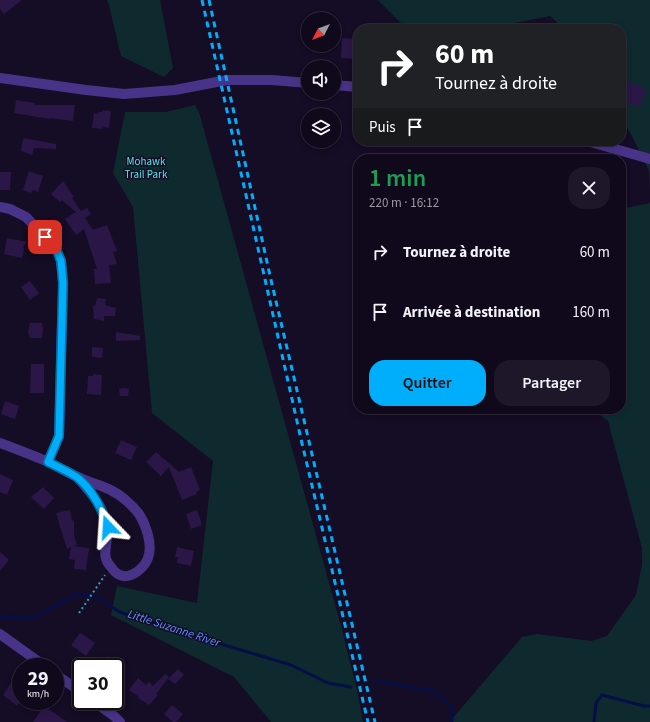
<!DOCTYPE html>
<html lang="fr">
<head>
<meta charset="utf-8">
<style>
	body { margin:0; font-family:"Source Sans 3",sans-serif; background:#1e1729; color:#f1f3f6; height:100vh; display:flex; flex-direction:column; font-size:15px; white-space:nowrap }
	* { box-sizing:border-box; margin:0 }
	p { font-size:13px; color:#9c9aa3 }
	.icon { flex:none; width:22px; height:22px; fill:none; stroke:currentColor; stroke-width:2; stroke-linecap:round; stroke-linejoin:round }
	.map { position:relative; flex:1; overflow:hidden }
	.drawer { position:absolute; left:353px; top:154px; width:273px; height:260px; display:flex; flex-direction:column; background:#10091c; border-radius:16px; box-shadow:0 2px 6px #0003,0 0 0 1px #302a3b }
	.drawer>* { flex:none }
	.top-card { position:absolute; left:353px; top:24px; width:273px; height:122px; border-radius:16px; box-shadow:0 2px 6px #0003,0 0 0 1px #302a3b; background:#202124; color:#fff; overflow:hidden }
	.needle { width:26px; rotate:228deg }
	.tools { position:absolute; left:301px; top:12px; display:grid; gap:8px }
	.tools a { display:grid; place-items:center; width:40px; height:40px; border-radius:50%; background:#10091c; box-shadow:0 2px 6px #0003,0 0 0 1px #302a3b; font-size:20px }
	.speed { position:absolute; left:12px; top:658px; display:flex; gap:8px; font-size:20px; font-weight:700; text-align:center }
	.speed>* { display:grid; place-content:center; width:52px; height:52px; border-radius:50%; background:#10091c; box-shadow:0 2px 6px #0003,0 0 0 1px #302a3b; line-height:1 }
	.speed small { font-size:10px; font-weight:400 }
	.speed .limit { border:2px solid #111; border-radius:6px; background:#fff; color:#111 }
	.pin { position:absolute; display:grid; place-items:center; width:34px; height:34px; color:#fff; margin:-17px; border-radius:8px; box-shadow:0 2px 6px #0006 }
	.me { position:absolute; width:44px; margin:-22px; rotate:340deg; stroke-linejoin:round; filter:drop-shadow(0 0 3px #0008) }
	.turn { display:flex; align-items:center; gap:14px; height:84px; padding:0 16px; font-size:18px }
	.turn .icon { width:52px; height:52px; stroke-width:2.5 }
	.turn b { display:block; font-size:28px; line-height:34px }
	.then { display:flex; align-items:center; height:38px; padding:0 16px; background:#0003; gap:8px; font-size:15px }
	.round { display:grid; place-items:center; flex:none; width:42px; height:42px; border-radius:16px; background:#1e1729 }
	.summary { display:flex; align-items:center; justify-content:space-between; height:68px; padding:0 16px }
	h1 { font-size:24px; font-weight:600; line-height:30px; color:#1e9e55 }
	.button { display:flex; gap:8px; margin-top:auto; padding:8px 16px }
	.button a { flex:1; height:46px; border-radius:16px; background:#00aefb; color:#111; font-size:16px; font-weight:600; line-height:46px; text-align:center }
	.button a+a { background:#1e1729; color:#f1f3f6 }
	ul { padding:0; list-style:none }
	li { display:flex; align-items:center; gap:12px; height:60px; padding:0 16px }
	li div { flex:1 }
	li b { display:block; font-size:15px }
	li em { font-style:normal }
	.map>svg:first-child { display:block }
	.green { fill:#0f2a2f }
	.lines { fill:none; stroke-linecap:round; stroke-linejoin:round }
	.stream { stroke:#050f45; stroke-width:3 }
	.building { fill:#2b1747 }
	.path { stroke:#24a8bf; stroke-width:2; stroke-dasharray:2 3; stroke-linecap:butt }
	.minor { stroke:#483388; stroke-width:10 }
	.rail { stroke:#00aefb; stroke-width:3; stroke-dasharray:6 5; stroke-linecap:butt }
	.route-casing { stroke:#0071a3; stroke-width:10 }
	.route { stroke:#00aefb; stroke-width:7 }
	.labels { text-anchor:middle; stroke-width:3; stroke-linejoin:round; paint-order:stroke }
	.park-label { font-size:11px; fill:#52e9e3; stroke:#150c25 }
	.water-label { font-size:12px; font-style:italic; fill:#5e93ff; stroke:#150c25 }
</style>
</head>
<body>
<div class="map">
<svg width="650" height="722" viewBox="0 0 650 722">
	<rect width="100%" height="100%" fill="#150c25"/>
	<g class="green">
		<polygon points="107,0 160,0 173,68 164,77 121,56 109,5"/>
		<polygon points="378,0 650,0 650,191 649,171 633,138 621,117 621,29 564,29 550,16 483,29 407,29"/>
		<polygon points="195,105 199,112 341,626 357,690 363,722 271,722 234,677 111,615 117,586 197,603 213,461 152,413 133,207 113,173 125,112 166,112"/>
		<polygon points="650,203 650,722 452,722 452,719 522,637 537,634 591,641 607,636 636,595 642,565 642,548 608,421 592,409 621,409 621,209"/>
	</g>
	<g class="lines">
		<g class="stream">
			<polyline points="0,617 33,618 77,594 97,597 118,611 128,615 198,637 291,665 328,683 351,687"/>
			<polyline points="375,681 434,691 452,708 452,722"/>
			<polyline points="594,722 596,703 602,695 644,706 650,706"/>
		</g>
	</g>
	<g class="building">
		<polygon points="0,0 22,0 4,14 0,9"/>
		<polygon points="342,38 358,39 358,59 341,58"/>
		<polygon points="626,81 646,89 640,107 621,100 621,94"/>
		<polygon points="16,100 35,103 35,105 75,105 73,121 50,118 50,119 14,113"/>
		<polygon points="102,110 111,111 109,128 103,127 103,129 92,128 94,113 98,114 99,112 102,112"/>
		<polygon points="24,138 56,144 56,149 34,148 32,155 21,151 22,143"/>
		<polygon points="29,171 43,176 38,192 33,190 31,193 23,190"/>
		<polygon points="0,172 11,172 10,190 0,190"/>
		<polygon points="63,181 74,197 72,198 81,211 87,208 91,214 85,218 93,230 107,225 117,251 113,252 117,264 109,265 111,283 95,284 94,269 97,269 84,229 76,235 65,219 76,212 62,200 60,202 51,194"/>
		<polygon points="7,238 27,242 23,247 24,249 22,258 4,254"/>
		<polygon points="30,281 39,293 30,300 21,287"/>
		<polygon points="97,298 106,299 105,305 116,308 115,316 104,316 104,321 94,319 93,306 95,306"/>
		<polygon points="30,323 42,323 43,329 42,338 30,338 28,332"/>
		<polygon points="116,332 140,336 140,340 116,341"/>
		<polygon points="92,347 103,348 102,358 92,357"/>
		<polygon points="31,364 44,364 44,393 30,393"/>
		<polygon points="93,374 102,375 101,395 87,394 88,376 93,376"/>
		<polygon points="124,388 129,389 128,396 120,396 119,389"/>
		<polygon points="5,401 19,406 15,419 1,414"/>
		<polygon points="121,440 137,447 131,460 115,453"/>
		<polygon points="156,452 179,472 191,467 200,490 196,492 197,494 182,500 169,467 161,476 146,462"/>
		<polygon points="0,474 13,480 7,495 0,492"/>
		<polygon points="43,487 54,498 44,509 31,497"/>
		<polygon points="70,510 72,521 74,520 74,535 77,545 73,546 89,548 86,570 74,569 75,560 69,559 71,547 67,549 56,513"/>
		<polygon points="197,510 202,525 191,529 186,514"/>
		<polygon points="177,547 194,551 191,566 177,563 178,557 175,557"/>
		<polygon points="0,552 9,560 0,571"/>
		<polygon points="80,633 95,643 86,656 71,645"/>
		<polygon points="109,656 123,667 100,667"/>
		<polygon points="178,669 184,675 175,684 168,679"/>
		<polygon points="165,674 169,677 156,694 158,695 149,705 138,698 139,697 129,690 138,678 146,685 149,682 153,686"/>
		<polygon points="11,683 21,691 21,700 17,706 3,695"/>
		<polygon points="172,705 183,714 176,722 173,722 164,714"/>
		<polygon points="44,706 67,722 33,722"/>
	</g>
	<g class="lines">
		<polyline class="path" points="79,613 105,575"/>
		<g class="minor">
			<polyline points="0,78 86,90 124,94 175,90 227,80 272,80 308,83"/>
			<polyline points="334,85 358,87"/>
			<polyline points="587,141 650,159"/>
			<polyline points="0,207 10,209 26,217 45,237 57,251 61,261 63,283 59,436 48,462"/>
			<path d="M0 443C16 449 32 455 48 462 58 467 68 473 78 477 89 483 103 485 114 492 122 496 134 507 139 514 146 525 153 545 148 558 145 567 131 580 120 575 117 574 113 570 111 567 99 555 110 541 107 527 104 507 91 493 78 478"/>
			<polyline points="0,634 46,667"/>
			<polyline points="55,674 81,692"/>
			<polyline points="93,701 114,716 120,722"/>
		</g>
		<g class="rail">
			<polyline points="202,0 301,439 368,722"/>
			<polyline points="209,0 271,280 375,722"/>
		</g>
	</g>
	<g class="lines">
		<defs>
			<path id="route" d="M45 237 57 251 61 261 63 283 59 436 48 462C56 466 74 474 79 479 94 492 102 509 108 527"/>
		</defs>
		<use href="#route" class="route-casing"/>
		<use href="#route" class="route"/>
	</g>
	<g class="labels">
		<g class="park-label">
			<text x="146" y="165">Mohawk<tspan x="146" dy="13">Trail Park</tspan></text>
		</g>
		<g class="water-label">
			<text transform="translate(174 628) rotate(18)" y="4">Little Suzanne River</text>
		</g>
	</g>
</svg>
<div class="tools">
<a><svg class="needle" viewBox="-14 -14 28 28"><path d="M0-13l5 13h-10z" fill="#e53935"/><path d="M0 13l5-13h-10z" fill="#9c9aa3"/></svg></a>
<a><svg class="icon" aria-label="sound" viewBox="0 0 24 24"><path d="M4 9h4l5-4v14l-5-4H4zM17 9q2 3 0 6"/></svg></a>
<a><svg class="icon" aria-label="layers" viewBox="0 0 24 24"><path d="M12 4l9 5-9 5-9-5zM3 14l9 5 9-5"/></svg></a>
</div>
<div class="speed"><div>29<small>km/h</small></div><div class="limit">30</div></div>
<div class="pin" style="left:45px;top:237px;background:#d93025"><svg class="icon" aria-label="arrive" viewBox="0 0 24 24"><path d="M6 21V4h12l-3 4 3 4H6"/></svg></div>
<svg class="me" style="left:108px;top:527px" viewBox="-20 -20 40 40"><path d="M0-17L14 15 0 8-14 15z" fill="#00aefb" stroke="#fff" stroke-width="4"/></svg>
<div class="top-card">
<div class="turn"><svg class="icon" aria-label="right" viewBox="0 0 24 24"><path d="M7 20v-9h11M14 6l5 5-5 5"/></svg><div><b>60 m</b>Tournez à droite</div></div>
<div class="then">Puis<svg class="icon" aria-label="arrive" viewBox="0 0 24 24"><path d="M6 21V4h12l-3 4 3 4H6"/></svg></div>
</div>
<section class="drawer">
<div class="summary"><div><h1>1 min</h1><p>220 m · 16:12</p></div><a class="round"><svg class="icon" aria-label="close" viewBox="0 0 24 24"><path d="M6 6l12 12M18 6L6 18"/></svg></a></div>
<ul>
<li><svg class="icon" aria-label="right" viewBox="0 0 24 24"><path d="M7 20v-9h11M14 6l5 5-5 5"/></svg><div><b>Tournez à droite</b></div><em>60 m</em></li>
<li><svg class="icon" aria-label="arrive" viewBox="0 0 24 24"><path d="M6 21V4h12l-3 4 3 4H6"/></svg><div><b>Arrivée à destination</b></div><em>160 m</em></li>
</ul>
<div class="button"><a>Quitter</a><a>Partager</a></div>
</section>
</div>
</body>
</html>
